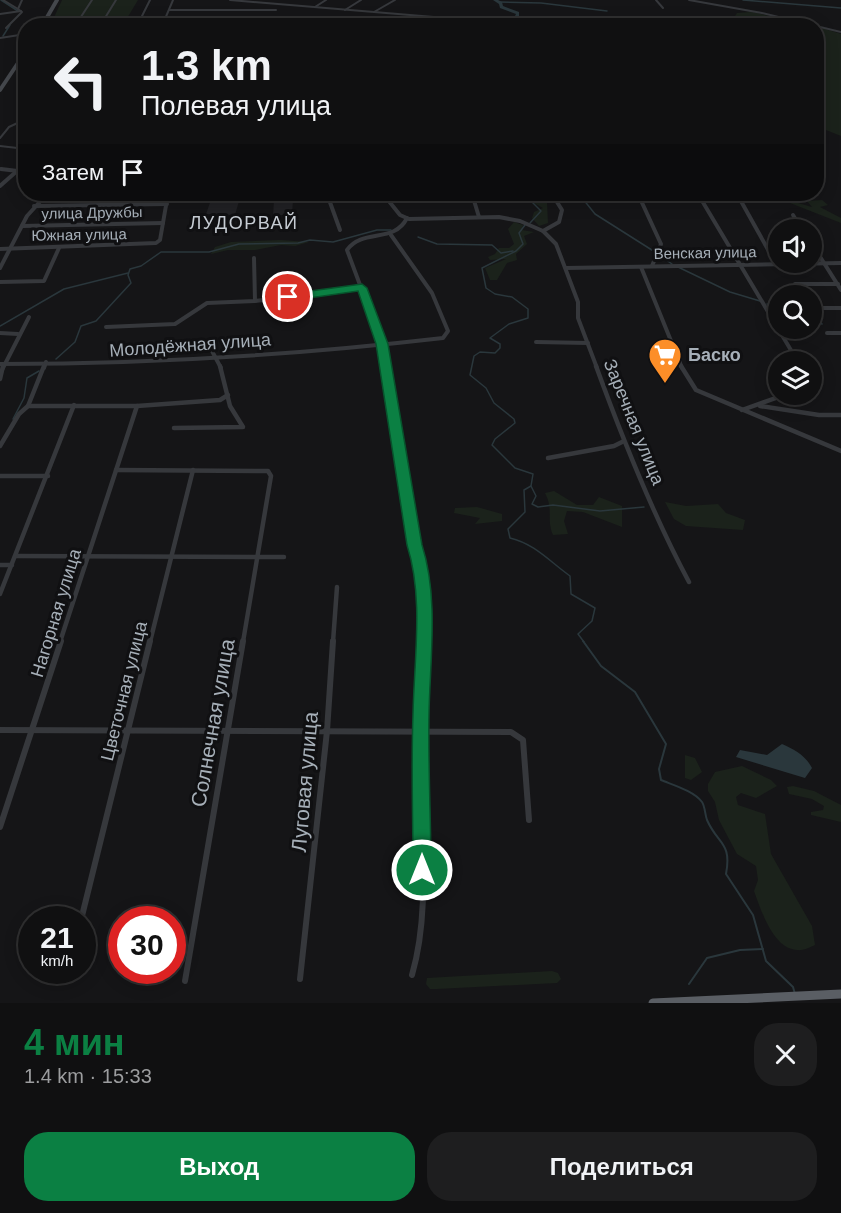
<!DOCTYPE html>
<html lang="ru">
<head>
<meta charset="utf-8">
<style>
	body { margin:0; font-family:Arial,sans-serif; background:#1e1e1f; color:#f1f3f6; height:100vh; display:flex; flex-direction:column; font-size:22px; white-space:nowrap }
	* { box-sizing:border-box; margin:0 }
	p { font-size:20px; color:#9c9d9f }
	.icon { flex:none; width:33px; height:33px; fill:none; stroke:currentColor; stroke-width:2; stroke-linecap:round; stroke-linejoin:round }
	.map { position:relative; height:1003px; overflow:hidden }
	.panel { display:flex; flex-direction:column; background:#101011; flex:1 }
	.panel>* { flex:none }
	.banner { position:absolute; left:18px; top:18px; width:806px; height:183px; border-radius:24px; box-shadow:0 3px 15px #0003,0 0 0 2px #303031; background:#101011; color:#f1f3f6; overflow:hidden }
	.buttons { position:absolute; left:768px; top:219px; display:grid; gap:12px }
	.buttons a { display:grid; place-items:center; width:54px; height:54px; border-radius:50%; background:#101011; box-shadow:0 3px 15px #0003,0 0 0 2px #303031; font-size:30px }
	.speed { position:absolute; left:18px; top:906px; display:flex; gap:12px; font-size:30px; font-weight:700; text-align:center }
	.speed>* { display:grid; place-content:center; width:78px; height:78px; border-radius:50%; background:#101011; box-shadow:0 3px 15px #0003,0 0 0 2px #303031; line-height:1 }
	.speed small { font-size:15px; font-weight:400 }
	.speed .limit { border:9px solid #d22; background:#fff; color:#111 }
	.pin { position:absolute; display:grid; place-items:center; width:51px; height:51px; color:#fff; margin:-26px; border:3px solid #fff; border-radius:50%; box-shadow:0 2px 6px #0007 }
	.me { position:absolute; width:66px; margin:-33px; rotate:0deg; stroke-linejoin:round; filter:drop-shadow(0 0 4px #0008) }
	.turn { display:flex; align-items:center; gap:21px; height:126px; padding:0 24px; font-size:27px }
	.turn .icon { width:78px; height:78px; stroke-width:2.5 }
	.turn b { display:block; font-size:42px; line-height:51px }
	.then { display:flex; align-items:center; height:57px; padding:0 24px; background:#0003; gap:12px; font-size:22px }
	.round { display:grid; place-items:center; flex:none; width:63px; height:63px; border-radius:24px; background:#1e1e1f }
	.headline { display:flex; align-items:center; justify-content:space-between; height:102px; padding:0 24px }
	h1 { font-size:36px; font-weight:600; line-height:45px; color:#0b8043 }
	.primary-button { display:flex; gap:12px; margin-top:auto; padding:12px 24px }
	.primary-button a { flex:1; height:69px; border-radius:24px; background:#0b8043; color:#fff; font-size:24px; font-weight:600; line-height:69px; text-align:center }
	.primary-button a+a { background:#1e1e1f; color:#f1f3f6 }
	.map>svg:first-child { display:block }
	.built { fill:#212124 }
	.green { fill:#1b221b }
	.water { fill:#2a373c }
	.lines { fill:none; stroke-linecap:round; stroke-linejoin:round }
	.stream-far1 { stroke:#2a373c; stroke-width:1.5 }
	.stream { stroke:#2a373c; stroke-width:2 }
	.river { fill:#2a373c; fill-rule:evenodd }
	.minor-far3 { stroke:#36383c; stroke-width:2 }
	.minor-far2 { stroke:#36383c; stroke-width:4 }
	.minor-far1 { stroke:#36383c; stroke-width:4.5 }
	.minor { stroke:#36383c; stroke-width:6 }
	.secondary { stroke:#44474c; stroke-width:4 }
	.trunk { stroke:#5a5e64; stroke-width:9 }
	.route { fill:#0b8043; stroke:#07532c; stroke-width:1.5 }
	.labels { text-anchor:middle; stroke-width:6; stroke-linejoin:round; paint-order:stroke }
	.far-street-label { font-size:15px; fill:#a6afb8; stroke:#101012 }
	.far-quarter-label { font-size:18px; letter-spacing:1.5px; fill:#c7cdd4; stroke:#101012 }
	.street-label { font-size:18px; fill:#a6afb8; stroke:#101012 }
	.poi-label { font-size:18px; font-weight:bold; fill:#a6afb8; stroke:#101012; text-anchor:start }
	.near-street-label { font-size:21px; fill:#a6afb8; stroke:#101012 }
</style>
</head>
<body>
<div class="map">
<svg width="841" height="1003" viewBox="0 0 841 1003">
	<rect width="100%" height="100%" fill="#151517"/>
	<polygon class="built" points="213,194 305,194 293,200 292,214 273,216 274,200 239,201 235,215 206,214"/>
	<g class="green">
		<polygon points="62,0 138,0 123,25 50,26"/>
		<polygon points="750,12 757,13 812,26 699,26 731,22 737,13"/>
		<polygon points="816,26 841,34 841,136 816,126"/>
		<polygon points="517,194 544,194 547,202 548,223 539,226 532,218 534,212 543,208"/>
		<polygon points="784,194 790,194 798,203 812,207 807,201 822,200 828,205 820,207 841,218 841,223 785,201"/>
		<polygon points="514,222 523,225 522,230 534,232 524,236 527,244 516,254 517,260 507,263 497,280 490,280 485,268 506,259 490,260 488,257 495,254 499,248 509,248 514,244 508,229"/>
		<polygon points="280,240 309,242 295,246 281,245 255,250 228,250 211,254 215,247 231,242"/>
		<path d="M554 491 577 505H593L599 497 622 506V527L583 512 567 511 564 521 568 534 553 535C546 519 554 510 545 493Z"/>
		<polygon points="665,502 686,506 718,504 726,513 745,520 743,530 686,526 674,519"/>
		<polygon points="477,507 502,514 502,521 475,524 480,518 454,513 455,508"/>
		<polygon points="685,755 695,758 702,772 691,780 685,778"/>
		<path d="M742 766 771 780 777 786 756 798 741 793 736 797 738 805 765 814 771 854 812 926 815 945C810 947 804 951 797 950 773 949 761 910 754 891L758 880 756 866 737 854 719 820 715 802 708 791V784L715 772Z"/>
		<polygon points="793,786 814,791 841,805 841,822 811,815 811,812 823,810 824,806 812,799 789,794 787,787"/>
		<polygon points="552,971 558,973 561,979 557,983 437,989 430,989 426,984 427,978"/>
	</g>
	<path class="water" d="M782 744C794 749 806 756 812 768L805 778 736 757 740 750 767 755Z"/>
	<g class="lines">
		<g class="stream-far1">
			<polyline points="1,0 18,11"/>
			<polyline points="743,0 841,8"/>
			<polyline points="500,2 541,3 607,11"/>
			<polyline points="3,36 10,25"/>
			<polyline points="524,194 541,211 530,223"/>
			<polyline points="571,194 583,199 595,214 655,252"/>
			<path d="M525 225 519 233 523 244 516 251 482 268 486 288 495 294 512 297 528 309V318L509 324 490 338 500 344V348L495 353 480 352 474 356 470 375 486 388 494 403 514 419 515 423 495 439 492 445 515 468 533 474 531 486 524 490 525 512 508 529 510 538C535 544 549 561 570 576L571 594 595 608 592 621 578 634 584 642"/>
			<polyline points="418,237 437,244 492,245 501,253 513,251"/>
			<polyline points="659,255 672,264"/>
			<polyline points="678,267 730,292 760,301"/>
			<polyline points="767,304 778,309"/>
			<polyline points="812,318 822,324"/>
			<polyline points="0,326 64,289 128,273"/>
			<polyline points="56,359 75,342 81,326 96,321 131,283 128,275 130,269 141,266 161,252 209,252 239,244 298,243 310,240 333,242 377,230 391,230"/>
			<polyline points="13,419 24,398 27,378 39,371"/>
			<polyline points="531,486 536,496 532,504 538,507 553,505 600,511 644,507"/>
		</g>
		<g class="stream">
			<path d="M583 641 601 666 635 692 666 744 659 769 661 780C673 785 694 791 702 802 705 806 705 815 707 820 718 845 732 842 726 874L753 915 766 961 793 987 795 994"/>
			<polyline points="689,984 707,958 740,950 763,949"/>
		</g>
		<polygon class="river" points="493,0 498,0 502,2 503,6 519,12 519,18 508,21 512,26 507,26 503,20 515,16 516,14 500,8 499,4"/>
		<g class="minor-far3">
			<polyline points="3,0 18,9"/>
			<polyline points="230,0 446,18"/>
			<polyline points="656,0 663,8"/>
			<polyline points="689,0 762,13 841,32"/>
			<polyline points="315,7 326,0"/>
			<polyline points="18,9 22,0"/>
			<polyline points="169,10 276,10"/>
			<polyline points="345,10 361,0"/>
			<polyline points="374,12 395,0"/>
			<polyline points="0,14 21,11"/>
			<polyline points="164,20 390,20"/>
			<polyline points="65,24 137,25"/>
			<polyline points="75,26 92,0"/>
			<polyline points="100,26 116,0"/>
			<polyline points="137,26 150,0"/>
			<polyline points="162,26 173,0"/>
			<polyline points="6,28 22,12 18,9"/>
			<polyline points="0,38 26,34"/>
			<polyline points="0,138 9,127 26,119"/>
			<polyline points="0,146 26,149"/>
		</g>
		<g class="minor-far2">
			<polyline points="1,169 26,172"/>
			<polyline points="0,186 17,171"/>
			<polyline points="327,194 340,230"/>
			<polyline points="336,194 352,198 388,200 400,215 409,219 499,217 520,221 543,231 556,244 578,302 578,318 597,368"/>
			<polyline points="472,194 479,217"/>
			<polyline points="638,194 661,244 652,266"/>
			<polyline points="698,194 798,362"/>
			<polyline points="737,194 776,264"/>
			<polyline points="119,204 122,194"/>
			<polyline points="34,206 167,204"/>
			<polyline points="793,215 802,230"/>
			<polyline points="22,226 163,223"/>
			<polyline points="543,231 559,222 562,210 552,194"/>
			<polyline points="812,244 841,290"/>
			<polyline points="0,249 156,243 160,240 168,194"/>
			<polyline points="254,258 255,301"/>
			<polyline points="641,267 682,368"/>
			<polyline points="0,268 27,216 47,194"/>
			<polyline points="566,268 841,263"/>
			<polyline points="0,282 44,281 59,248"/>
			<polyline points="795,284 838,284"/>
			<polyline points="812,308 841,308"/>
			<polyline points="106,327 175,324 207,303 255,301 362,288"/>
			<polyline points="0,333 18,334"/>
			<polyline points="827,333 841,333"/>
			<polyline points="536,342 588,343"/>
			<polyline points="212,351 221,368"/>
			<path d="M0 364C148 364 296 355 443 338L448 331 432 293 391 235"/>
			<polyline points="3,368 29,317"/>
			<polyline points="44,368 46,362"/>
			<path d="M386 368 382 344 347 250C363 228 394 244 407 218"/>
		</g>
		<g class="minor-far1">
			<polyline points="386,366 423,589 424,642"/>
			<path d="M596 366C623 440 652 513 689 582"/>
			<polyline points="681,366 696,390 841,451"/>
			<polyline points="0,379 3,366"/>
			<polyline points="28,406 137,406 220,400 228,395"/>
			<polyline points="760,406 819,415 841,415"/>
			<polyline points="742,410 787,394"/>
			<polyline points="174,428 243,427 230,406 220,366"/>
			<polyline points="0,446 19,414 28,406 44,366"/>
			<polyline points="548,458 614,446 624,441"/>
			<polyline points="116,470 268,471 271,476 243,642"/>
			<polyline points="0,476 48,476"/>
			<polyline points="16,556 284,557"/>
			<polyline points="0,565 12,565"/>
			<polyline points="0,594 74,405"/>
			<polyline points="60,642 137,406"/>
			<polyline points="150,642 193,470"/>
			<polyline points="333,642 337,587"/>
		</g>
		<g class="minor">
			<polyline points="0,730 511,732 523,740 529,820"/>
			<polyline points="0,827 61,641"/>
			<polyline points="81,920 150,641"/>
			<path d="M412 975C429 916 422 853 421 792 420 742 423 691 424 641"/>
			<polyline points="300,979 327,731 333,641"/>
			<polyline points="185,981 243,641"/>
		</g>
		<g class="secondary">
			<polyline points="42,26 57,0"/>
			<polyline points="0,90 26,51"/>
		</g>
		<polyline class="trunk" points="653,1003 841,994"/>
	</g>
	<path class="route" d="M362 284 367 288 388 344 422 545C439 598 430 659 429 714 428 766 431 818 431 870L429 876 422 878 415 876 413 870C413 818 411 766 413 714 414 659 424 598 407 545L376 344 358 291 288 301 283 297 288 294Z"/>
	<defs>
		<symbol id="supermarket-pin" viewBox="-11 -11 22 30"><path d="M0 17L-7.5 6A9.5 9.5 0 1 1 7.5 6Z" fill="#fc8e28" stroke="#101012"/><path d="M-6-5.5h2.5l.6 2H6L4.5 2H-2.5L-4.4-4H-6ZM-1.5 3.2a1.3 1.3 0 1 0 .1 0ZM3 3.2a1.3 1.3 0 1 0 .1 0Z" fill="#fff"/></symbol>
	</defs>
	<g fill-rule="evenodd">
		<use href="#supermarket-pin" x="646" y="336" width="38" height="52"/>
	</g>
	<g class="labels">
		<g class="far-street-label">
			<text transform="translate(92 213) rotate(-1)" y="5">улица Дружбы</text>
			<text transform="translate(79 235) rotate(-1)" y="5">Южная улица</text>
			<text transform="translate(705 253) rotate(-1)" y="5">Венская улица</text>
		</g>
		<g class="far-quarter-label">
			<text x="244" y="229">ЛУДОРВАЙ</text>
		</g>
		<g class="street-label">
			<text transform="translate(190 345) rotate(-4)" y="6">Молодёжная улица</text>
			<text transform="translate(634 422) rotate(68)" y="6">Заречная улица</text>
			<text transform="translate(56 613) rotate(-73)" y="6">Нагорная улица</text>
			<text transform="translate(124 691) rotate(-76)" y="6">Цветочная улица</text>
		</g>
		<g class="poi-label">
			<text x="688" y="361">Баско</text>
		</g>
		<g class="near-street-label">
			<text transform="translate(213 723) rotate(-80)" y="7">Солнечная улица</text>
			<text transform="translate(305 782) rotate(-85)" y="7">Луговая улица</text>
		</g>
	</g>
</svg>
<div class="buttons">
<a><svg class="icon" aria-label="sound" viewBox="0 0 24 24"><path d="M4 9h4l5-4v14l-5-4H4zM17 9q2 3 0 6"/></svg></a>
<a><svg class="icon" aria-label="search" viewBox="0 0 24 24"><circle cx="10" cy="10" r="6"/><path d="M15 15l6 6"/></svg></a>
<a><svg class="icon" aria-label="layers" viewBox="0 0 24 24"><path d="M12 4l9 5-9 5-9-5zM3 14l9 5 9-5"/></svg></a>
</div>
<div class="speed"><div>21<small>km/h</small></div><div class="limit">30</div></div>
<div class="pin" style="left:288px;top:297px;background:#d93025"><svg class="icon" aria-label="arrive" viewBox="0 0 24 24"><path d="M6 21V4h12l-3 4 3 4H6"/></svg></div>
<svg class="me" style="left:422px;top:870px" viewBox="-20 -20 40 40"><circle r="17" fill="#0b8043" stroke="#fff" stroke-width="3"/><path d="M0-11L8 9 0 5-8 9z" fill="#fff"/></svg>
<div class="banner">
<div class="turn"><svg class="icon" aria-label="left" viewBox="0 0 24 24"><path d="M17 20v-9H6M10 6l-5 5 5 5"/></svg><div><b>1.3 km</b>Полевая улица</div></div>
<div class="then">Затем<svg class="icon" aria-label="arrive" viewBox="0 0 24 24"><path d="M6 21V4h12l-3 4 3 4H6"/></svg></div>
</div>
</div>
<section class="panel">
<div class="headline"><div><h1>4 мин</h1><p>1.4 km · 15:33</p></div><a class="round"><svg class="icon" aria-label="close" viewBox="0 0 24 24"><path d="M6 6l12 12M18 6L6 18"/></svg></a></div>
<div class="primary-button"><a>Выход</a><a>Поделиться</a></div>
</section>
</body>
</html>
